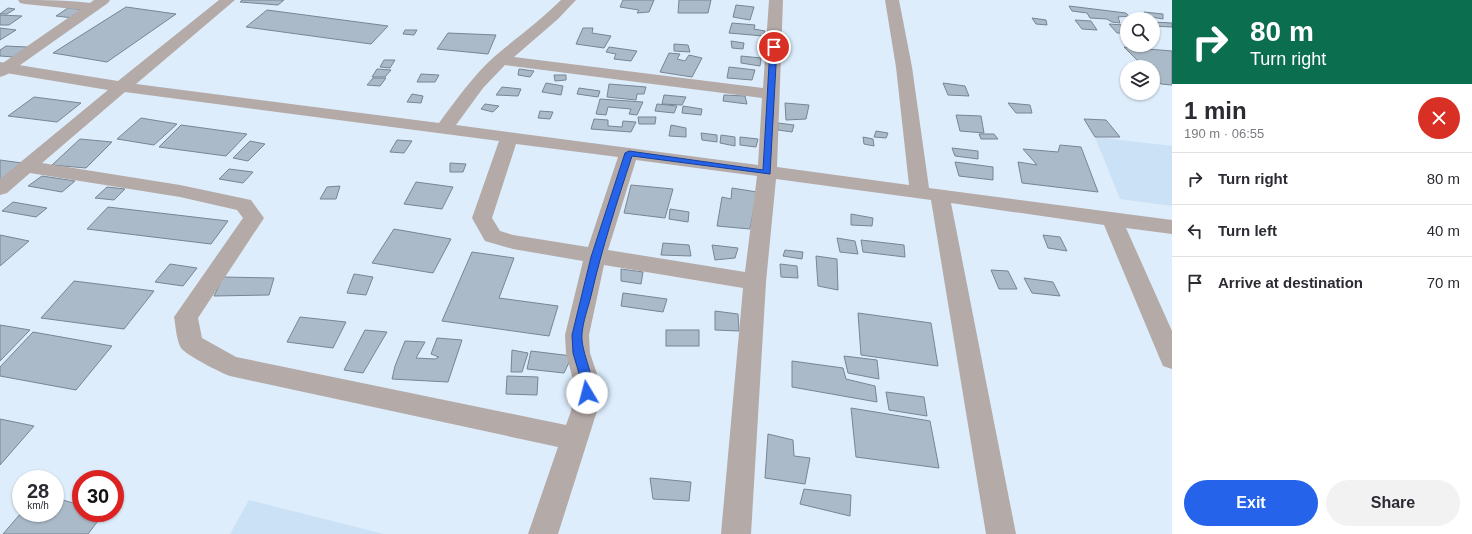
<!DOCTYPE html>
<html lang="en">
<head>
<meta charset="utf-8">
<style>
	body { margin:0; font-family:Arial,sans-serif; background:#f2f2f3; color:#2b2b33; height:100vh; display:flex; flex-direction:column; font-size:15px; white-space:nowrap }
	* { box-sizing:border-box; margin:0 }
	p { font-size:13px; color:#7c7c81 }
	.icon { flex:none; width:22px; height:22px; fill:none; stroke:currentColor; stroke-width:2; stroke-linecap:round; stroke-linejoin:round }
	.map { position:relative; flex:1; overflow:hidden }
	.details { display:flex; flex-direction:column; background:#fff; width:300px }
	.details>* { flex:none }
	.banner { background:#0b6e4f; color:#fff; overflow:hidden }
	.tools { position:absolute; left:1120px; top:12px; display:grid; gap:8px }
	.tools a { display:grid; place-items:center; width:40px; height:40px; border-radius:50%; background:#fff; box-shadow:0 1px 3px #0004; font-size:20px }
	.speed { position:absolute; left:12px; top:470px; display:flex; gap:8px; font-size:20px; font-weight:700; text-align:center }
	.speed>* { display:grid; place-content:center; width:52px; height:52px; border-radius:50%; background:#fff; box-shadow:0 1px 3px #0004; line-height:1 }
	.speed small { font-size:10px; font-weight:400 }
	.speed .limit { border:6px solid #d22; background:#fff; color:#111 }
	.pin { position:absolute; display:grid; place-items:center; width:34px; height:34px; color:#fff; margin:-17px; border:2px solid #fff; border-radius:50%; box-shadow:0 1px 4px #0007 }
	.me { position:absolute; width:44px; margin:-22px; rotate:352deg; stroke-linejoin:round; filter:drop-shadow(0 0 3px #0008) }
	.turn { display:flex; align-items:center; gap:14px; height:84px; padding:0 12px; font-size:18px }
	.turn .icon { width:52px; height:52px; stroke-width:2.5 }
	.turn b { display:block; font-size:28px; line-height:34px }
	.round { display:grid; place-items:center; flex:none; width:42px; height:42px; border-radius:21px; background:#f2f2f3 }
	.overview { display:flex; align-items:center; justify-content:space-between; height:68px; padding:0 12px }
	h1 { font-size:24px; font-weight:800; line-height:30px }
	.cta { display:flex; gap:8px; margin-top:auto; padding:8px 12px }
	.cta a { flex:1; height:46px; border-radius:24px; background:#2563eb; color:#fff; font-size:16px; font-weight:800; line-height:46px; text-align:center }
	.cta a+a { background:#f2f2f3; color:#2b2b33 }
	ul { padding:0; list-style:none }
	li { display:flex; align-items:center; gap:12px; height:52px; padding:0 12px; border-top:1px solid #e1e1e2 }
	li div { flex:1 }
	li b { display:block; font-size:15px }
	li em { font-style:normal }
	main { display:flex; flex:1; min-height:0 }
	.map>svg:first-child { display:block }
	.built { fill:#cbe1f6 }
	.building { fill:#abbac9; stroke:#778594 }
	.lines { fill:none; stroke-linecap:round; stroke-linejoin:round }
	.minor { fill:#b4aaa7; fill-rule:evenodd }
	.tertiary { fill:#b4aaa7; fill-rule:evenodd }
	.route { fill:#2563eb; stroke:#184099 }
</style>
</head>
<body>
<main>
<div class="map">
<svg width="1172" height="534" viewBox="0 0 1172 534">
	<rect width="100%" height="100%" fill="#ddedfc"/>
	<g class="built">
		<polygon points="1095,137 1172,146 1172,206 1120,199"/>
		<polygon points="249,500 384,534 230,534"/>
	</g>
	<g class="building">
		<polygon points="242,0 284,0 278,5 240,2"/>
		<polygon points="623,0 654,0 649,12 637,13 639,10 620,7"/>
		<polygon points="679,0 711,0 708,13 678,13"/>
		<polygon points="736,5 754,7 750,20 733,17"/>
		<polygon points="1069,6 1126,13 1129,16 1118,17 1120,23 1112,22 1107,19 1090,18 1087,13 1072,11"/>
		<polygon points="126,7 176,14 107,62 53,53"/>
		<polygon points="8,8 15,9 7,14 0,14"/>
		<polygon points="68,8 84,10 73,18 56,16"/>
		<polygon points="267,10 388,26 371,44 246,27"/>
		<polygon points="1144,12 1163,14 1163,19 1145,16"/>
		<polygon points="0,15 22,16 9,25 0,25"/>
		<polygon points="1032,18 1046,20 1047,25 1036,24"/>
		<polygon points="1075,20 1091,21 1097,30 1082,29"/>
		<polygon points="1153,22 1172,23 1172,27 1153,26"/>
		<polygon points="732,23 755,25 754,29 765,31 763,36 729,33"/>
		<polygon points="1109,24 1124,25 1127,33 1117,33"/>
		<polygon points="0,28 16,30 0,40"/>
		<polygon points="583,28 593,28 592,33 611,36 604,48 576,44"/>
		<polygon points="405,30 417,30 414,35 403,34"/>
		<polygon points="448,33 496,35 488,54 437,49"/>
		<polygon points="731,41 744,43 743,49 732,48"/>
		<polygon points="674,44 688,45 690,52 674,51"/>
		<polygon points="6,46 27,47 14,57 0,56 0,50"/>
		<polygon points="609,47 637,51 631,61 614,59 616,54 606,52"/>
		<polygon points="1124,47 1172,51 1172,85 1161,84 1153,76 1153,67 1144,67"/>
		<polygon points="669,53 680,54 677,59 685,61 689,55 702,58 692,77 660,72"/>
		<polygon points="741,56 761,58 760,66 741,63"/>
		<polygon points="384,60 395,60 390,68 380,67"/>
		<polygon points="729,67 755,70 752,80 727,78"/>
		<polygon points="377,69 391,70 385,77 372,77"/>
		<polygon points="519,69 534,71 530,77 518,75"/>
		<polygon points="421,74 439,75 435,82 417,82"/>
		<polygon points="554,75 566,75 566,80 555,81"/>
		<polygon points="373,78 386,78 380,86 367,85"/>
		<polygon points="546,83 563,86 561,95 542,92"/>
		<polygon points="943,83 965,86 969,96 948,95"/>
		<polygon points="609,84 646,87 644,94 637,94 636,100 607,97"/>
		<polygon points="502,87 521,89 518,96 496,95"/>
		<polygon points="579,88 600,91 598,97 577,94"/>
		<polygon points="412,94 423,96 421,103 407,102"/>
		<polygon points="664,95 686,97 682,105 662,104"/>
		<polygon points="724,95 745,96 747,104 723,101"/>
		<polygon points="34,97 81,103 57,122 8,116"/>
		<polygon points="600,99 643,102 637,115 629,114 631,109 608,107 606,115 596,114"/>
		<polygon points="785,103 809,105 806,119 786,120"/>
		<polygon points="1008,103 1030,105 1032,113 1016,113"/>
		<polygon points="485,104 499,106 493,112 481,109"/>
		<polygon points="657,104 677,106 674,113 655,111"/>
		<polygon points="683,106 702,109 701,115 682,113"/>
		<polygon points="540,111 553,112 550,119 538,118"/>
		<polygon points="956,115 981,116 984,133 960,131"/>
		<polygon points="638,117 656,117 655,124 639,124"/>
		<polygon points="141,118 177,124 154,145 117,139"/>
		<polygon points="594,119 608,120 608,126 622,127 623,121 636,122 631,132 591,129"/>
		<polygon points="1084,119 1106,120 1120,137 1095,137"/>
		<polygon points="778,123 794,125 792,132 778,130"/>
		<polygon points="181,125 247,134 226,156 159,147"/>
		<polygon points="671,125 686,128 686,137 669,136"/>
		<polygon points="876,131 888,133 886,138 874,137"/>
		<polygon points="701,133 717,135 717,142 702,140"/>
		<polygon points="979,134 994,134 998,139 981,139"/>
		<polygon points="721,135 735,137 735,146 720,143"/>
		<polygon points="740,137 758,139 756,147 740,145"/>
		<polygon points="863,137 873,139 874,146 864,144"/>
		<polygon points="80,139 112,142 86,168 52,165"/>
		<polygon points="397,140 412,141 404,153 390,152"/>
		<polygon points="250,141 265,144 248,161 233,158"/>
		<polygon points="1060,145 1081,147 1098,192 1022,183 1018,162 1037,165 1023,149 1058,152"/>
		<polygon points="952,148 978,151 978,159 955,156"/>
		<polygon points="0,160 22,163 0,182"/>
		<polygon points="955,162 993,167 993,180 959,176"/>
		<polygon points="450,163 466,164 463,172 450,172"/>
		<polygon points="229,169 253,172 243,183 219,179"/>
		<polygon points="42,176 75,181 62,192 28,186"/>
		<polygon points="416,182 453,187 442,209 404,204"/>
		<polygon points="631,185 673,189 665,218 624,213"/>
		<polygon points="340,186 336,199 320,199 327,187"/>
		<polygon points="107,187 125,189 114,200 95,198"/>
		<polygon points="732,188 757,192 750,229 717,226 722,197 731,199"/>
		<polygon points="13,202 47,208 36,217 2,211"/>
		<polygon points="108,207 228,221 211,244 87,229"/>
		<polygon points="670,209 689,212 688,222 669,219"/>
		<polygon points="851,214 873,218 872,226 851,225"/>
		<polygon points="394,229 451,239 433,273 372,263"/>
		<polygon points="0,235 29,241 0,266"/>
		<polygon points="1043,235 1060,237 1067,251 1048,248"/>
		<polygon points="837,238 855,241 858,254 840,252"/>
		<polygon points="861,240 904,245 905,257 863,252"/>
		<polygon points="663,243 689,245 691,256 661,255"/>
		<polygon points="712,245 738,248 735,258 715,260"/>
		<polygon points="785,250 803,252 802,259 783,256"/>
		<polygon points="472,252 514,258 499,298 558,306 549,336 442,321"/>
		<polygon points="816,256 837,259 838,290 818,286"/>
		<polygon points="170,264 197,268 183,286 155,282"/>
		<polygon points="780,264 797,266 798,278 781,277"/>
		<polygon points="621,269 643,272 641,284 621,281"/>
		<polygon points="991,270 1008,271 1017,289 999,289"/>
		<polygon points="354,274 373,277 366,295 347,293"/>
		<polygon points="223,277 274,278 269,295 214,296"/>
		<polygon points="1024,278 1053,282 1060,296 1032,293"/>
		<polygon points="74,281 154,291 124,329 41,318"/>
		<polygon points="623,293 667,299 663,312 621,306"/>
		<polygon points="715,311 738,314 739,331 715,330"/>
		<polygon points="858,313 931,323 938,366 861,355"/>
		<polygon points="300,317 346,322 333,348 287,342"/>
		<polygon points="0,325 30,330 0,361"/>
		<polygon points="365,330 387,332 363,373 344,370"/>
		<rect x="666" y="330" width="33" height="16"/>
		<polygon points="33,332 112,346 76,390 0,376 0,367"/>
		<polygon points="437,338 462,340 448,382 392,379 395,366 405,341 425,342 416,358 435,359 439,357 431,354"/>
		<polygon points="512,350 528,353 522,372 511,372"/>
		<polygon points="531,351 572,356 564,373 527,369"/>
		<polygon points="844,356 877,360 879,379 848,373"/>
		<polygon points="792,361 843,368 846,379 875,386 877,402 792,387"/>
		<polygon points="507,376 538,377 537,395 506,394"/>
		<polygon points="886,392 924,397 927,416 889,410"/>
		<polygon points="851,408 930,421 939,468 856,457"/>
		<polygon points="0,419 34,426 0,465"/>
		<polygon points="768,434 793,440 794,456 810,458 805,484 765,478"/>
		<polygon points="650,478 691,482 689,501 653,499"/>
		<polygon points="804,489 851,495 850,516 800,504"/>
		<polygon points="55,498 81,505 81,513 104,513 88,534 3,534 21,513 55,513"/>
	</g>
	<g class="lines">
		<g class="minor">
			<path d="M18 0C44 0 72 0 98 4L100 7 98 10 93 11 25 4 20 3Z"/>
			<path d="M219 0H235L136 84 439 123C456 100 473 76 494 57 516 38 540 21 561 0H576L558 19 514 57 763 88 769 0H783L777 167 909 185 896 67 885 0H899L912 67 929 188 1172 220V234L1126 228 1172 331V369L1163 366 1160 359 1104 225 951 203 1016 534H986L931 200 776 179 766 282 751 534H721L743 288 604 265 589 335 590 353 599 380 600 393 597 411 558 534H528L558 447 230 376C221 373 186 355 181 348 176 339 176 327 174 317L243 218 237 210 180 197 30 173 7 193 0 195V179L108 90 0 72V62L118 81ZM505 65 762 98 758 165 456 125 483 88ZM125 92 499 141 472 218 485 241 513 249 583 261 565 335 566 353 573 380 574 393 571 411 566 425 236 357 202 338 198 318 264 218 251 200 180 185 42 163ZM516 144 618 157 588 247 513 235 500 231 492 218ZM636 160 757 176 745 272 608 250Z"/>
		</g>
		<polygon class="tertiary" points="94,0 110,0 108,3 6,75 0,77 0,65"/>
	</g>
	<path class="route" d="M774 45 777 47 770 174 632 156C617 202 602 248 591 296 588 308 583 321 582 334 580 352 598 381 591 396L587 398 583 396 581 380 573 353 572 335 591 257 625 153 629 151 763 170 770 47Z"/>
</svg>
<div class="tools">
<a><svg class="icon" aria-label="search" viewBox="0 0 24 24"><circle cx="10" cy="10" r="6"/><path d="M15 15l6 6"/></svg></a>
<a><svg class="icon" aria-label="layers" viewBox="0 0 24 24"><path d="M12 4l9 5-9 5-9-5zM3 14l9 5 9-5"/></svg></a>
</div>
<div class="speed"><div>28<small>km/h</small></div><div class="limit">30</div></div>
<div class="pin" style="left:774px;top:47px;background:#d93025"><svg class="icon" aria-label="arrive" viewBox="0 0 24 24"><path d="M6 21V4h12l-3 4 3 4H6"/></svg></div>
<svg class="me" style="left:587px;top:393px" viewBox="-20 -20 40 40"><circle r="19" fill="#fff"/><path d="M0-13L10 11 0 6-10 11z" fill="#2563eb"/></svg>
</div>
<section class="details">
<div class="banner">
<div class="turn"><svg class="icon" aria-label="right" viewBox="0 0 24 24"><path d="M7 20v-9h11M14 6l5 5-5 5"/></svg><div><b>80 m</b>Turn right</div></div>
</div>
<div class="overview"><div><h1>1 min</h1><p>190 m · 06:55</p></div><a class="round" style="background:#d93025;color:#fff"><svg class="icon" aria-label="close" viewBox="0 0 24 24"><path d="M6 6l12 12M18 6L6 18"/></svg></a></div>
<ul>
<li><svg class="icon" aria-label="right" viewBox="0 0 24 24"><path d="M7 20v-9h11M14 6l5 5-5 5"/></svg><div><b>Turn right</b></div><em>80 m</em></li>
<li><svg class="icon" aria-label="left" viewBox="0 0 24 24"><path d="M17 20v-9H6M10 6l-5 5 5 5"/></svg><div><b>Turn left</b></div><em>40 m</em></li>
<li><svg class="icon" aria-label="arrive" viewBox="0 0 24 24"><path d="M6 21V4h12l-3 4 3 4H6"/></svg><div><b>Arrive at destination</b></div><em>70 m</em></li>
</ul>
<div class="cta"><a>Exit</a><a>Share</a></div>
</section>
</main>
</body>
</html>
